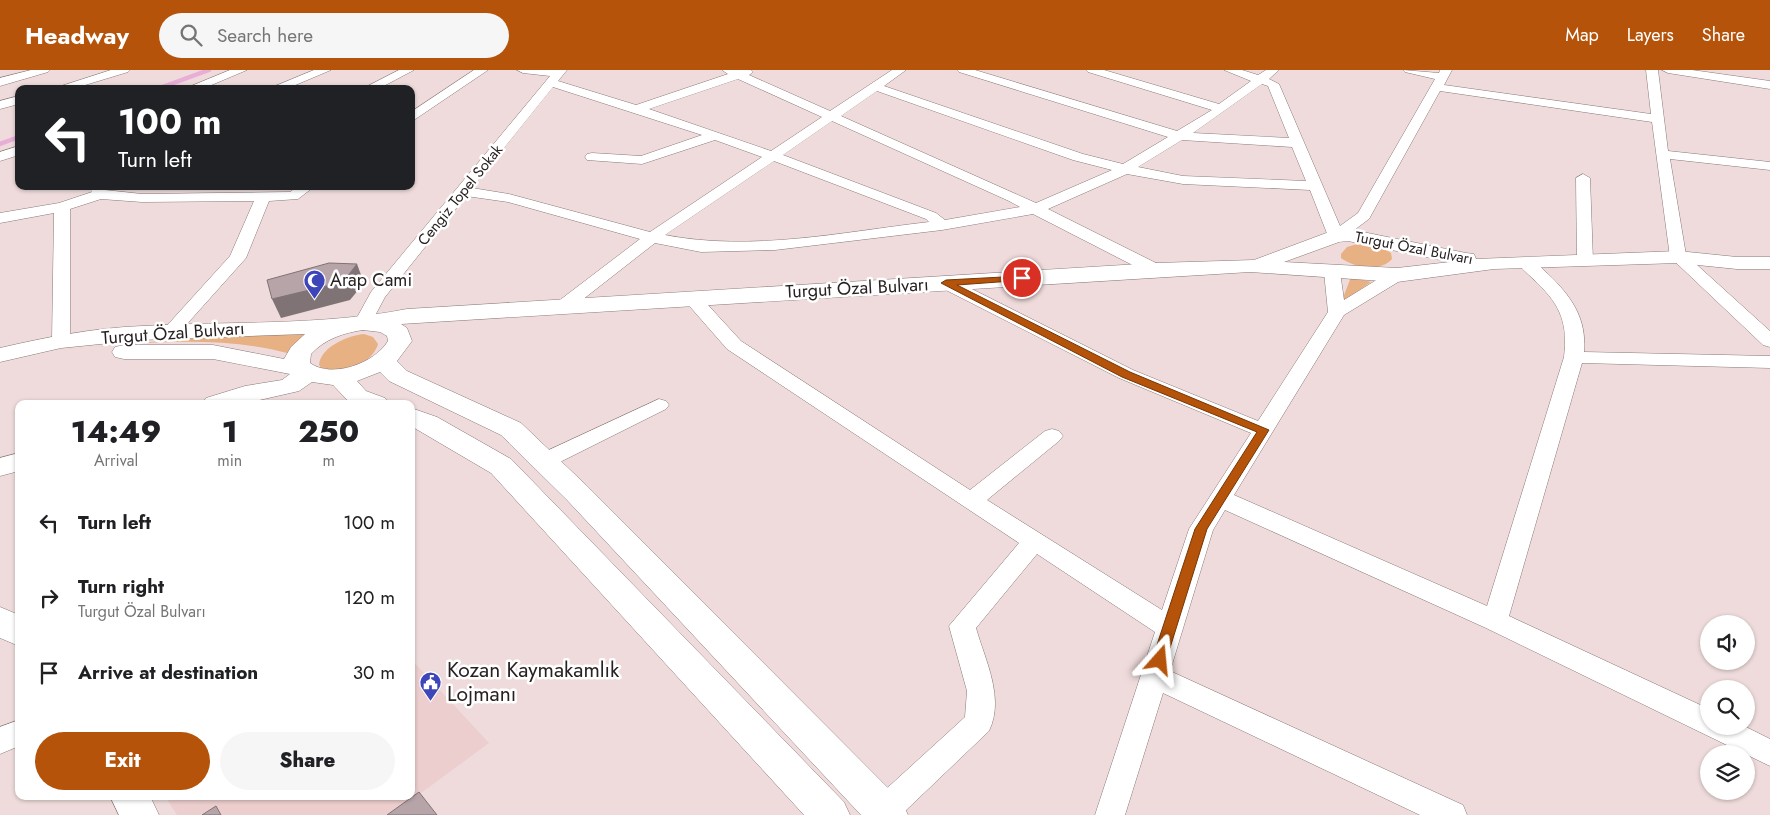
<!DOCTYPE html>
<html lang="en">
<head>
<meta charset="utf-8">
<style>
	body { margin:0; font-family:Jost,sans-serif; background:#f6f6f6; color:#202124; height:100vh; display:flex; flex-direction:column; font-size:19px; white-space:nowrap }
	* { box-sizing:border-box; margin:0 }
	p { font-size:16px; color:#757577 }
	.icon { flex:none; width:28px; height:28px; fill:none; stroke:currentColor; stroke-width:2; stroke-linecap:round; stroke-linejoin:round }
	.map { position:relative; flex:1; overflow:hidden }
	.sheet { position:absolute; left:15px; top:330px; width:400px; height:400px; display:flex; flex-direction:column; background:#fff; border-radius:10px; box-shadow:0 1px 4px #0004 }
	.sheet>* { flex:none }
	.hud { position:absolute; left:15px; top:15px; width:400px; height:105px; border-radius:10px; box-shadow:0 1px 4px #0004; background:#202124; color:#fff; overflow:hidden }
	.controls { position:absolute; left:1700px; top:545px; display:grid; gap:10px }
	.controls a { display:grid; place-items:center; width:55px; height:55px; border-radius:50%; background:#fff; box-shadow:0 1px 4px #0004; font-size:25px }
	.pin { position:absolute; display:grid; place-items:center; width:42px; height:42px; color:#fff; margin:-21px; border:2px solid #fff; border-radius:50%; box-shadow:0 1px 5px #0007 }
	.me { position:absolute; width:55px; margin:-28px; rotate:18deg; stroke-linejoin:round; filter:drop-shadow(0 0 4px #0008) }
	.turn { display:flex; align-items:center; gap:18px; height:105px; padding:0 20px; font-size:22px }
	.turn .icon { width:65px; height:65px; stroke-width:2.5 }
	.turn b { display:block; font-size:35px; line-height:42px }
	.eta { display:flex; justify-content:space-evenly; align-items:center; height:85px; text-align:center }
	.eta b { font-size:30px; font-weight:800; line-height:35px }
	.action { display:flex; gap:10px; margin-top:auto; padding:10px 20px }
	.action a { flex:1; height:58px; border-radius:30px; background:#b45309; color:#fff; font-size:20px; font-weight:800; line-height:58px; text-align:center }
	.action a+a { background:#f6f6f6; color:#202124 }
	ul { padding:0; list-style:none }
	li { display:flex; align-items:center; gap:15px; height:75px; padding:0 20px }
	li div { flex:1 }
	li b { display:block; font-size:19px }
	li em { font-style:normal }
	header { display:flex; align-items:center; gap:30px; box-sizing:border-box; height:70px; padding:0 25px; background:#b45309; color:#fff }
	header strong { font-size:24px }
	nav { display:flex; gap:28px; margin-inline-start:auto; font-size:18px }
	.search { width:350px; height:45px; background:#f6f6f6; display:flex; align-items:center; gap:12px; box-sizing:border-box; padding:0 18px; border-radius:28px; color:#757577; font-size:19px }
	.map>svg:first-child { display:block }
	.built { fill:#ebcecd }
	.green { fill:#e8b183 }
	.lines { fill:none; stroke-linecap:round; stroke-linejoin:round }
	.stream { stroke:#e9aed8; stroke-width:4.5 }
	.minor-casing { stroke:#8a7978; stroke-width:1 }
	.major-casing { stroke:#8a7978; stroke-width:1 }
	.minor { fill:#fff; fill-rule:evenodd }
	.major { fill:#fff; fill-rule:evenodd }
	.shaded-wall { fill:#7f7376 }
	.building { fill:#b6a4a9; stroke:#7f7376 }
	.route { fill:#b45309; stroke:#753606 }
	.labels { text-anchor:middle; stroke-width:5; stroke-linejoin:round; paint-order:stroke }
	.far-street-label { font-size:15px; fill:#282121; stroke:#fff }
	.poi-label { font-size:18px; fill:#282121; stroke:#fff; text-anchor:start }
	.street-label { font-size:18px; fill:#282121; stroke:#fff }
	.near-poi-label { font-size:21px; fill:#282121; stroke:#fff; text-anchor:start }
</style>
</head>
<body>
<header>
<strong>Headway</strong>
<div class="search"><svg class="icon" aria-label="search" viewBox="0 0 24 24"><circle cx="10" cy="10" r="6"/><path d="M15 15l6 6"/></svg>Search here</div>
<nav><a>Map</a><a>Layers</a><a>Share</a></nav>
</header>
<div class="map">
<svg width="1770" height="745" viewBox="0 0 1770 745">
	<rect width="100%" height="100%" fill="#efdbdb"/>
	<polygon class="built" points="411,589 489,673 391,745 177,745 165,726 411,726"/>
	<g class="green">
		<path d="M1360 173 1382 177 1391 183 1392 189C1381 202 1354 198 1341 188V184L1347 177Z"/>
		<polygon points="1351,207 1371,212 1341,233"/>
		<path d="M321 261 291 284C214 263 133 274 54 280L271 262Z"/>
		<path d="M364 264 373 267 378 274C373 294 332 313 319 295 320 277 349 265 364 264Z"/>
	</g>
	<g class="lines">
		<g class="stream">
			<polyline points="157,19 209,0"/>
			<polyline points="0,74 19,67"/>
		</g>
		<defs>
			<g id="minor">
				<polygon points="31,0 50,0 48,2 0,16 0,8"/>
				<polygon points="111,0 130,0 128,2 72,19 52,19"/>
				<polygon points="230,0 247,0 202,19 184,19"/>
				<polygon points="314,0 331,0 286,19 268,19"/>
				<polygon points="399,0 414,0 378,19 362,19"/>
				<polygon points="474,0 488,0 411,52 411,42"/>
				<path d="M517 0H567L558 11 636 35 728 4 722 0H751L753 2 749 5 830 41 892 0H906L884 16 1083 84 1123 94 1168 67 959 2 957 0H975L1177 61 1212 40 1088 2 1086 0H1104L1219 34 1251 11 1224 0H1242L1258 5 1266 0H1279L1269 9 1279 14 1340 156 1358 143 1435 9 1405 2 1403 0 1439 3 1440 0H1452L1444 15 1651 44 1646 0H1658L1668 81 1770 92V100L1670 89 1686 185 1770 261V277L1763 275 1670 187 1652 52 1440 21 1369 149 1342 169 1336 171 1328 166 1310 120 1183 114 1127 104 1048 139 1162 196 1164 200 1162 204H1150L1033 144 942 160 775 180 701 182 655 173 568 241H556L553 237 556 233 640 169 508 132 466 126 385 227 369 257H357L354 253 371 222 550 6 523 3ZM738 9 822 47 771 81 649 39ZM1262 14 1268 16 1289 68 1193 63ZM553 17 702 65 641 86 592 83 587 84 585 87 587 90 642 94 715 70 762 87 650 162 509 124 472 118ZM877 21 1073 90 1112 100 1036 133 841 46ZM832 51 1009 131 1020 137 945 150 936 143 783 85ZM1182 70 1292 77 1306 111 1183 106 1138 97ZM774 91 926 149 929 152C842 162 752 182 665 165Z"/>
				<polygon points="1662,0 1692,0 1770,11 1770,19 1668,3"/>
				<polygon points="19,26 19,34 0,39 0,31"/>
				<polygon points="19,76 19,85 0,91 0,82"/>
				<polygon points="1583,104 1590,108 1593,191 1591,195 1579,195 1577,191 1576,108"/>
				<polygon points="89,116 103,116 105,120 142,124 290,122 298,116 315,116 298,129 269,131 246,188 178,264 166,264 163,260 230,186 254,131 142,132 101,129 70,139 70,271 68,275 54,275 52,271 54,143 0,153 0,143 59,133 92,122"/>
				<path d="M1526 188C1535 190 1541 198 1548 204 1571 226 1587 248 1584 282L1770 286V298L1582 293 1509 546 1709 639V656H1744L1770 669V696L1486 558 1225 440 1213 460 1170 601 1463 735 1467 745H1420L1163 623 1125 745H1095L1155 562 1037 484 976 558C985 590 1005 628 989 661L901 745H870L869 741 873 731 965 647 967 621 949 556 1019 473 727 279 685 231 682 227 685 223H697L741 271 970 420 1045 361 1052 359 1059 361 1063 366 1059 371 987 430 1162 540 1189 459 1251 363 1119 308 940 217 937 213 940 209H952L1133 300 1258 351 1328 242 1324 202 1326 198H1338L1340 202 1344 230 1391 201H1403L1405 205 1403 209 1344 245 1234 425 1487 536 1564 287C1568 255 1561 235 1537 213 1531 206 1523 201 1518 193L1520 189Z"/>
				<polygon points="659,329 666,331 669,335 666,339 552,396 544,398 536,396 533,391 536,386"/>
				<polygon points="19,650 19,676 0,684 0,657"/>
			</g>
			<g id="major">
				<path d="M1348 159 1466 183 1474 184 1476 189 1678 181 1737 187H1770V199H1737L1678 193 1494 199 1397 212 1250 202 401 254 407 258 412 271 397 291 407 301 521 353 587 416 902 732 908 745H861L567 430 501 365 389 311 380 302 357 311 366 321 385 328 389 334H351L333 315 312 312 299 321 242 334H202L206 328 245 316 282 310 290 304 213 289H124L115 287 112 282 115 277 124 275H213L284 289 291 277 305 264 140 270 61 278 0 292V278C47 267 94 258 142 256 230 251 321 256 407 239L1156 193 1254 190 1329 162ZM1348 171 1450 192 1397 198 1284 192 1339 172ZM363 260 380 262 387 266 388 271C375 293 332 309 310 293L311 284C325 269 343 263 363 260Z"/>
				<polygon points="411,338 437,347 511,389 844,732 850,745 804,745 491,403 411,356"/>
				<polygon points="19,383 19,401 0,406 0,388"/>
				<polygon points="0,537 19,545 19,576 0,568"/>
				<polygon points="110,726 150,726 159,745 119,745"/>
			</g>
		</defs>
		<use href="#minor" class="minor-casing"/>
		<use href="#major" class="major-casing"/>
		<use href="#minor" class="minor"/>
		<use href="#major" class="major"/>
	</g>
	<polygon class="shaded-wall" points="357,194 364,213 350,230 281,248 272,229"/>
	<g class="building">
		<polygon points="329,193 357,194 343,212 272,229 267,210"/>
		<polygon points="419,722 437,745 387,745"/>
		<polygon points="216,736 221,745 202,745"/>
	</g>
	<polygon class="route" points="1022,206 1027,208 1026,210 957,215 1130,302 1269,360 1207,459 1165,594 1154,594 1152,590 1195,459 1257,362 1122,307 941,213 946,210"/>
	<defs>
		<symbol id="mosque-pin" viewBox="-11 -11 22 30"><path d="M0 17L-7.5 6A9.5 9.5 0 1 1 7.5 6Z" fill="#3e45b9" stroke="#fff"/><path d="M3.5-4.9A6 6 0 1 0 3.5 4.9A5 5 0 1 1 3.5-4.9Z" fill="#fff"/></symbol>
		<symbol id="civic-pin" viewBox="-11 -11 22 30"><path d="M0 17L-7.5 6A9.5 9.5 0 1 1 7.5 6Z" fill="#3e45b9" stroke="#fff"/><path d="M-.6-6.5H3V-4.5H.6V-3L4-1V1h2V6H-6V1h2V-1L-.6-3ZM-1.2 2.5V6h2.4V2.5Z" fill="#fff"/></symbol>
	</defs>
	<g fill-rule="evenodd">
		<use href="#mosque-pin" x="302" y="198" width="25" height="34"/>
		<use href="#civic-pin" x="418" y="600" width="25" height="34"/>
	</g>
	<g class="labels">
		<g class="far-street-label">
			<text transform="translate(460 125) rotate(-51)" y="5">Cengiz Topel Sokak</text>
			<text transform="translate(1414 178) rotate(11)" y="5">Turgut Özal Bulvarı</text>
		</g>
		<g class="poi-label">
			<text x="330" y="216">Arap Cami</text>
		</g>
		<g class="street-label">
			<text transform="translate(857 218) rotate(-3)" y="6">Turgut Özal Bulvarı</text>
			<text transform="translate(173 263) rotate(-4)" y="6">Turgut Özal Bulvarı</text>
		</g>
		<g class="near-poi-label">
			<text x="447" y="607">Kozan Kaymakamlık<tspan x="447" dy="24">Lojmanı</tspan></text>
		</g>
	</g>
</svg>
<div class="controls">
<a><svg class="icon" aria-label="sound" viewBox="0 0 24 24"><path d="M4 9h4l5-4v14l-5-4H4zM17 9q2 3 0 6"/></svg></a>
<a><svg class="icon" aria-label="search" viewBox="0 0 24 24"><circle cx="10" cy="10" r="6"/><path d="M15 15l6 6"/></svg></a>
<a><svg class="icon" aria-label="layers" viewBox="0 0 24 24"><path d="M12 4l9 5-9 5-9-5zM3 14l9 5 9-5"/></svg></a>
</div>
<div class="pin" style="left:1022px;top:208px;background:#d93025"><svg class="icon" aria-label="arrive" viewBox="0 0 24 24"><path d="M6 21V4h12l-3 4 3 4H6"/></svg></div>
<svg class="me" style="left:1160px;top:590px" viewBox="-20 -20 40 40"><path d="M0-17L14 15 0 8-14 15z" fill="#b45309" stroke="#fff" stroke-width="4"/></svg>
<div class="hud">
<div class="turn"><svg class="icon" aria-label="left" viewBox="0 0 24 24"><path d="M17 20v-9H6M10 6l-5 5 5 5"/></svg><div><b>100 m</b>Turn left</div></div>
</div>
<section class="sheet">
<div class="eta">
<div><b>14:49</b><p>Arrival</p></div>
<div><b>1</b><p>min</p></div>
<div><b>250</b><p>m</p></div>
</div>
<ul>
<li><svg class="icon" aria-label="left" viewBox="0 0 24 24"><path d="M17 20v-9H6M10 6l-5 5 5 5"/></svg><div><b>Turn left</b></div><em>100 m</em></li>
<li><svg class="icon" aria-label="right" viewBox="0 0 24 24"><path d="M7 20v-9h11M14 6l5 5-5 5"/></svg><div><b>Turn right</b><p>Turgut Özal Bulvarı</p></div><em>120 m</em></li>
<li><svg class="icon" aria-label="arrive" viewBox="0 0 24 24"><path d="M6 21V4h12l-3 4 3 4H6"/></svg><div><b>Arrive at destination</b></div><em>30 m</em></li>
</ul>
<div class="action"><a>Exit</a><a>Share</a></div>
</section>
</div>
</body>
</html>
